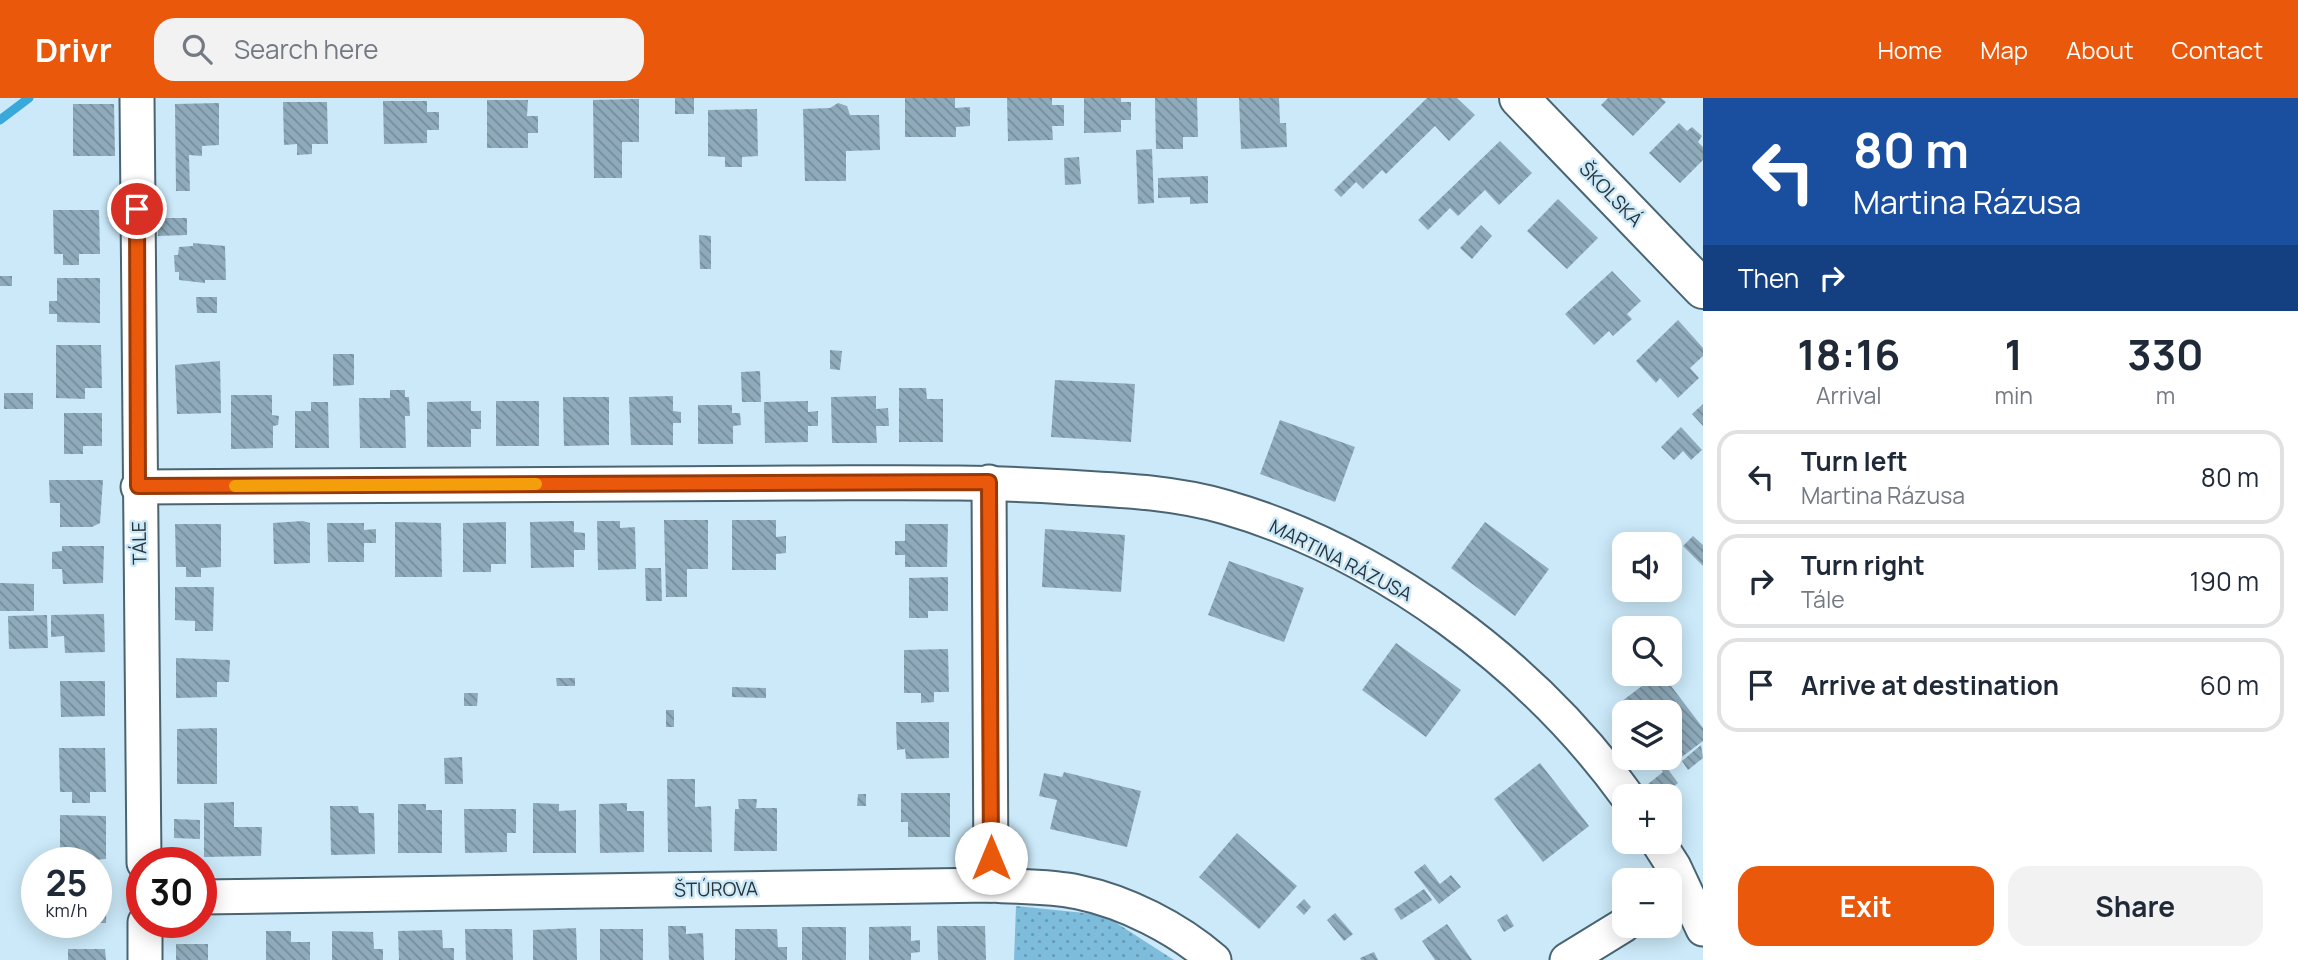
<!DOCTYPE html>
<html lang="en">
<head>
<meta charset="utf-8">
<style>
	body { margin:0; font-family:Manrope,sans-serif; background:#f2f2f3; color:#1f2937; height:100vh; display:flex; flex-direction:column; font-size:26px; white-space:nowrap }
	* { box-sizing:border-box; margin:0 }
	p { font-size:23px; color:#747a83 }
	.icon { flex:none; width:38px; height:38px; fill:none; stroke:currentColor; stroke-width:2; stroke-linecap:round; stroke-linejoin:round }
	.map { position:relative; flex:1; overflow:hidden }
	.sheet { display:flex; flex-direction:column; background:#fff; width:595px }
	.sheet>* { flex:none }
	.guide { background:#1a4fa0; color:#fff; overflow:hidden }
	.fabs { position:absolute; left:1612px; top:434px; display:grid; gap:14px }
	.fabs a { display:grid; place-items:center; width:70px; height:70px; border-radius:14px; background:#fff; box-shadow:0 4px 18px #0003; font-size:35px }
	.speed { position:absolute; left:21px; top:749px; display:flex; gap:14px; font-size:35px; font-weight:700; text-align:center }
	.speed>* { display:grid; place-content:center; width:91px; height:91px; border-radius:50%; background:#fff; box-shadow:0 4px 18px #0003; line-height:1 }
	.speed small { font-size:18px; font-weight:400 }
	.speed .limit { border:10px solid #d22; background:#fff; color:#111 }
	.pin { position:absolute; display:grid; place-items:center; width:60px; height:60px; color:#fff; margin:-30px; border:4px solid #fff; border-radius:50%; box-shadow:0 2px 7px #0007 }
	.me { position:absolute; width:77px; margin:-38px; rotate:0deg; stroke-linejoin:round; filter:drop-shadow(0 0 5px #0008) }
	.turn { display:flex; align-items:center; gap:24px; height:147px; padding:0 35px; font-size:32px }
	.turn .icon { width:91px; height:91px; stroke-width:2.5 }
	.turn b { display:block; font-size:49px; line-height:60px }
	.then { display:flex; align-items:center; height:66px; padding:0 35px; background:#0003; gap:14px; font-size:26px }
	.eta { display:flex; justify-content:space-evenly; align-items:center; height:119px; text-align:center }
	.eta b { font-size:42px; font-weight:700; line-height:49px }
	.cta { display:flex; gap:14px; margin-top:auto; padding:14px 35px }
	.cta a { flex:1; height:80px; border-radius:21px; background:#ea580c; color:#fff; font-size:28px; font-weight:700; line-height:80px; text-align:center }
	.cta a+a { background:#f2f2f3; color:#1f2937 }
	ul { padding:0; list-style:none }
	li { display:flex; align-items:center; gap:21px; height:94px; margin:0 14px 10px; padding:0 21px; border:4px solid #e0e1e3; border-radius:21px }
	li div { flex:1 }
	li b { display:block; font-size:26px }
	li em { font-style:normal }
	header { display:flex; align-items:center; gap:42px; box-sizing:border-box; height:98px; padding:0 35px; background:#ea580c; color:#fff }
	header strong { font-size:33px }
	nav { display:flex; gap:38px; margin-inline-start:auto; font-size:24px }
	.search { width:490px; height:63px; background:#f2f2f3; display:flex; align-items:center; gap:18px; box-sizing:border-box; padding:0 24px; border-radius:21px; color:#747a83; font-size:26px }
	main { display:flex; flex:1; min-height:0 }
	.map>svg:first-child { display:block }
	.grass { fill:url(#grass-dots) }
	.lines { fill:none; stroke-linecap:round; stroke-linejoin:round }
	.stream { stroke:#39a9dc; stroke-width:9 }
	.building { fill:url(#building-back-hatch) }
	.minor-casing { stroke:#4a6472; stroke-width:37 }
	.tertiary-casing { stroke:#4a6472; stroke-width:42 }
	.minor { stroke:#fff; stroke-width:33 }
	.tertiary { stroke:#fff; stroke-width:38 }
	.route-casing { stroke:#983908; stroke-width:18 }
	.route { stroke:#ea580c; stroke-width:12 }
	.slow { stroke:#f59e0b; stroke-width:12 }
	.labels { text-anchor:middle; stroke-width:5; stroke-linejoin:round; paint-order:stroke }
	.street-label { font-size:19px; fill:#28343a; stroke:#cbe9f9 }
</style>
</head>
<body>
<header>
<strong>Drivr</strong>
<div class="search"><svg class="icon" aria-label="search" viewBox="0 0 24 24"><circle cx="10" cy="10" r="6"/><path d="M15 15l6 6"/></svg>Search here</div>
<nav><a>Home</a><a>Map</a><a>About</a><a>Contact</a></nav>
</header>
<main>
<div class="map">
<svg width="1703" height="862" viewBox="0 0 1703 862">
	<defs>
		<pattern id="grass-dots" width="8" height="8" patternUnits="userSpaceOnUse" patternTransform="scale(1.75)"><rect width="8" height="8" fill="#7ebcdc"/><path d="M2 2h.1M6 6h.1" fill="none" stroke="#679ab3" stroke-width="1.8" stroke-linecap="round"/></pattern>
		<pattern id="building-back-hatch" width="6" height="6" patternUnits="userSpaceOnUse" patternTransform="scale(1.75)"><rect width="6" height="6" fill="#8fabbb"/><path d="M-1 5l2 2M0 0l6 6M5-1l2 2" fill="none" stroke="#758c99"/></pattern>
	</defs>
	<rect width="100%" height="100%" fill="#cbe9f9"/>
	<polygon class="grass" points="1016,808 1104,817 1174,862 1014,862"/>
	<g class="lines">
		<polyline class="stream" points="0,22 29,0"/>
	</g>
	<g class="building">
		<rect x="675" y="0" width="19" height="16"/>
		<polygon points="905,0 955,0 955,10 970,9 970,28 956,29 956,39 905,39"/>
		<polygon points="1007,0 1052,0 1052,7 1064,7 1064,28 1052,28 1053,42 1008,43"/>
		<polygon points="1084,0 1121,0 1121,4 1131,4 1131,22 1121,22 1121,34 1084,35"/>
		<polygon points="1155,0 1197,0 1198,39 1183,39 1183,51 1156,51"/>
		<polygon points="1239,0 1279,0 1280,25 1286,25 1287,49 1241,51"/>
		<polygon points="1427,0 1457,0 1475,17 1449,43 1435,28 1386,76 1382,72 1363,91 1356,84 1341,99 1334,92"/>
		<polygon points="1608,0 1661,0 1666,4 1633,38 1601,7"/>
		<polygon points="639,1 639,44 622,44 622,80 594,80 593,2"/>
		<polygon points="487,2 528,2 527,18 538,18 538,35 528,35 528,50 487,50"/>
		<polygon points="383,3 427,3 427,14 439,14 439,32 427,32 427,45 384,46"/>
		<polygon points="283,4 327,4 328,46 312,46 312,56 297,57 297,46 284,47"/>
		<polygon points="219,5 219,47 202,48 202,58 189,57 190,93 176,93 175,6"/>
		<polygon points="838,5 847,8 850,17 879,17 880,52 846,53 846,83 805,83 803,11 830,10"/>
		<polygon points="73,6 114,6 115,58 73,58"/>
		<polygon points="757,11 758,58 742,59 742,69 725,69 725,59 708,58 708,12"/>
		<polygon points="1679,25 1687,33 1692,29 1702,38 1698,44 1703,49 1703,62 1680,85 1649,55"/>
		<polygon points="1500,43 1532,75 1499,107 1485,92 1458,118 1450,110 1428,132 1418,122"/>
		<polygon points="1152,51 1154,105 1138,106 1136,52"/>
		<polygon points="1079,59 1081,86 1065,87 1064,60"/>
		<polygon points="1208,78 1208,105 1190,106 1190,99 1158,100 1158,80"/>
		<polygon points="1558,101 1598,140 1567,171 1527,133"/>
		<polygon points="53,112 99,112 100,156 79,156 79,167 63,167 63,156 54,156"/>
		<polygon points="158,120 187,120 187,137 158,138"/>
		<polygon points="1481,127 1492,138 1472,161 1460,150"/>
		<polygon points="699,137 711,138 711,171 700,171"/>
		<polygon points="193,145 225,148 226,182 205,182 205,185 179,182 179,174 175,174 174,157 178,157 179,149 193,148"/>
		<polygon points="1612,173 1641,203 1627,216 1632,221 1613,238 1609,233 1594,247 1565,216"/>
		<rect x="0" y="178" width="12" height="10"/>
		<polygon points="57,180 100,180 100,225 57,224 57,216 49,216 49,203 57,203"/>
		<polygon points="196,199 217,199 217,215 197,215"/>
		<polygon points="1678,222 1703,250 1703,258 1690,270 1699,280 1678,300 1660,280 1656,285 1636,263"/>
		<polygon points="56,247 101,247 102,290 85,290 85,301 56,300"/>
		<polygon points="830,252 842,253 840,272 830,271"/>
		<polygon points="333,256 354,256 354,287 333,288"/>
		<polygon points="220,263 221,315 177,316 175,267"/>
		<polygon points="760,273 761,304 742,304 741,274"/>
		<polygon points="1055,282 1135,286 1131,344 1051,339"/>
		<polygon points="899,290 926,290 927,301 943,301 943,344 899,344"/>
		<polygon points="390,292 405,292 405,299 409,299 410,318 405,318 406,350 360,350 359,300 390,300"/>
		<rect x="4" y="295" width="29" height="16"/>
		<polygon points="231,297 272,297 272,317 279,318 278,327 273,328 273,350 231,351"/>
		<polygon points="673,298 673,313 681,314 681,325 673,325 673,347 631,347 629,299"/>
		<polygon points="876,298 876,311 888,310 889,328 876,328 877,345 832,345 831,299"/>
		<polygon points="563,299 609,299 609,347 564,348"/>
		<polygon points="471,303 471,313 481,313 481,331 471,331 471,349 427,349 427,304"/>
		<rect x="496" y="303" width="43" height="45"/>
		<polygon points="808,303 808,314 818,313 818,328 808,328 808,344 765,345 764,304"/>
		<polygon points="311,304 328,304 329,350 295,350 295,313 311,313"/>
		<polygon points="1703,306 1703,328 1692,316"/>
		<polygon points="698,307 732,307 732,315 740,315 741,327 733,328 733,346 698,346"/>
		<polygon points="64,315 102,315 102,348 83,348 83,356 64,356"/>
		<polygon points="1280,322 1355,349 1335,404 1260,376"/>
		<polygon points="1681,329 1702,352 1691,362 1683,353 1674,362 1661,349"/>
		<polygon points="49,382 103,382 100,425 92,429 60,429 60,405 50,405"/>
		<polygon points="664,422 708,422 708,471 687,471 687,499 666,499"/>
		<polygon points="732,422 776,422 776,439 786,438 786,455 776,456 776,472 732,472"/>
		<polygon points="303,423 310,425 310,465 274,466 273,425"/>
		<polygon points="574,423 574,434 585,435 585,452 574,452 574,469 531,470 530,424"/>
		<polygon points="597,423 620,423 620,430 635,429 636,471 598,472"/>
		<polygon points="395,424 441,425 442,479 395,479"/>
		<polygon points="506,424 506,466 491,466 491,474 463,474 463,425"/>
		<polygon points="1485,424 1549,471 1515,518 1451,470"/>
		<polygon points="327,425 364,425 364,432 376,431 376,445 364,445 364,464 328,464"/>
		<polygon points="175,426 221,426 221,469 201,470 201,479 186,479 186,469 176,469"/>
		<polygon points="905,426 948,426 947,469 905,469 905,457 895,457 895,443 905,443"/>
		<polygon points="1045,431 1125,437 1121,494 1042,489"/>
		<polygon points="1693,438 1703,447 1703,468 1683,448"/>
		<polygon points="62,448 104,448 103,485 63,486 62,471 52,471 52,454 62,453"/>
		<polygon points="1229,463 1304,490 1284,544 1208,517"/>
		<polygon points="645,470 661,470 662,503 646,503"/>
		<polygon points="948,479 948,513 928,513 928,520 909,520 909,480"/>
		<polygon points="0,485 34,486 34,513 0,513"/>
		<polygon points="175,489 214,489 213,533 195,533 195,523 175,522"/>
		<polygon points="104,516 105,554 65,555 64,538 51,539 51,517"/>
		<polygon points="47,517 48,550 9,551 8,518"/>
		<polygon points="1396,545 1461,592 1426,639 1362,592"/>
		<polygon points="948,551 949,594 934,594 934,604 921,605 921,595 904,595 904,552"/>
		<polygon points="176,560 230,562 229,584 217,584 217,599 176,600"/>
		<polygon points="1658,576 1662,576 1703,630 1703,643 1667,670 1678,685 1662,698 1657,698 1648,686 1663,674 1653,660 1670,660 1670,614 1624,614 1624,622 1614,609"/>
		<polygon points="556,580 575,580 575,588 557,588"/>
		<polygon points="60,583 105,583 105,618 61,619"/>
		<polygon points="732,589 766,590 766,600 732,599"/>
		<polygon points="464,595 478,595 477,608 464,608"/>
		<rect x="666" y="612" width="8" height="17"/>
		<polygon points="896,624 949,624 949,660 906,661 905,651 897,652"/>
		<polygon points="217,630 217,686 177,686 177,631"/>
		<polygon points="1701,647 1703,660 1688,672 1682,663"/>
		<polygon points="59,650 105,650 106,694 90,694 90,705 72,705 72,694 60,694"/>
		<polygon points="462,659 463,686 445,686 444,660"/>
		<polygon points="1540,665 1589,728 1543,764 1494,701"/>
		<polygon points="1064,674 1141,693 1127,749 1050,731 1057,702 1039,698 1044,675 1062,679"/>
		<polygon points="667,681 695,681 695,709 711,708 712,754 668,754"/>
		<polygon points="901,695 950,695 950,739 908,739 908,724 901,724"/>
		<polygon points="858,696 866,696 866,708 857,708"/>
		<polygon points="738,701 757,701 756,710 777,710 777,753 734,753 735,711 739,711"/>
		<polygon points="234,704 234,729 262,729 261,758 204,759 204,705"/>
		<polygon points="533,705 559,706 559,713 576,712 576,755 533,755"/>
		<polygon points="627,705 627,713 644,713 644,754 600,755 599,706"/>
		<polygon points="398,706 426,706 426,712 442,712 442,755 398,755"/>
		<polygon points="330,708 358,708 359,715 374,715 375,756 331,757"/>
		<polygon points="464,711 516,711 516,735 507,735 507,754 465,755"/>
		<polygon points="60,717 106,718 106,761 93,762 93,765 60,762"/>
		<polygon points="174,721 200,722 200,741 174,740"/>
		<polygon points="1237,735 1297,788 1259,831 1199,779"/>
		<polygon points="1425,766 1440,786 1451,777 1461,789 1439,806 1414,774"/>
		<polygon points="96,785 107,785 106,825 96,825"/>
		<polygon points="1424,791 1432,802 1401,822 1394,811"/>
		<polygon points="1304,801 1311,809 1304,817 1296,809"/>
		<polygon points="1335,815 1353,836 1344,843 1327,822"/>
		<polygon points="1507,816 1514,828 1504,834 1497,822"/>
		<polygon points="71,824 90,824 90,832 71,831"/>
		<polygon points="1447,826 1472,862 1435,862 1422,843"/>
		<polygon points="668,828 686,828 686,836 703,835 704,862 669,862"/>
		<polygon points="911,828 911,843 920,842 920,854 911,855 911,862 869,862 869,829"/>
		<polygon points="937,828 985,828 986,862 938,862"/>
		<rect x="802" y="829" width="44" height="33"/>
		<polygon points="576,830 577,862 533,862 533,832"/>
		<polygon points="465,831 512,831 513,862 466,862"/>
		<rect x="600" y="831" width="43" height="31"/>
		<polygon points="735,831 777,831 778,849 787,849 787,862 735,862"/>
		<polygon points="442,832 443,850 454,850 454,862 399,862 398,833"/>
		<polygon points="266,833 291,833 291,844 310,844 310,862 266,862"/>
		<polygon points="332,833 373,834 374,851 383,851 383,862 332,862"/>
		<rect x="176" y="846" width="32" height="16"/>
		<polygon points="68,851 105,851 106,862 68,862"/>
		<polygon points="1374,854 1378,862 1361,862 1360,860"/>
	</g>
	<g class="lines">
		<defs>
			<g id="minor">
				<polyline points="137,0 144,765"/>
				<polyline points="989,384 991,787"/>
				<path d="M138 389C357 386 576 386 794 385 885 385 976 383 1066 389 1119 392 1173 394 1225 409 1381 454 1532 567 1627 698"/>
				<polyline points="1658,744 1674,769 1703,831"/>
				<path d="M201 799 991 787C1020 789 1051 788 1078 794 1126 804 1177 830 1214 862"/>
				<polyline points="145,824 145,862"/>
				<polyline points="1567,862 1624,827"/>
			</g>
			<polyline id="tertiary" points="1519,0 1703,191"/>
		</defs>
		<use href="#minor" class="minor-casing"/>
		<use href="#tertiary" class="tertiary-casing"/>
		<use href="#minor" class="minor"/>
		<use href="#tertiary" class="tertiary"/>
	</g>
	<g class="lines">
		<defs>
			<polyline id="route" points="137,111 138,388 989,384 991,760"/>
		</defs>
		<use href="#route" class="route-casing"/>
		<use href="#route" class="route"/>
		<polyline class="slow" points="235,388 536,386"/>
	</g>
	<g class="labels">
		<g class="street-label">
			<text transform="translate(1611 96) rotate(46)" y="7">ŠKOLSKÁ</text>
			<text transform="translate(139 445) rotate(-91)" y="7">TÁLE</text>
			<text transform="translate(1341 462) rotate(27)" y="7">MARTINA RÁZUSA</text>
			<text transform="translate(716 791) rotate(-1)" y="7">ŠTÚROVA</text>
		</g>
	</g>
</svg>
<div class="fabs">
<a><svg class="icon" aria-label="sound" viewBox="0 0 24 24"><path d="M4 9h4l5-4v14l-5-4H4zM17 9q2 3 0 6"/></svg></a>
<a><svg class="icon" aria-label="search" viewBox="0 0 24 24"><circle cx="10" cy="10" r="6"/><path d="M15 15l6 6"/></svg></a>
<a><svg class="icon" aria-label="layers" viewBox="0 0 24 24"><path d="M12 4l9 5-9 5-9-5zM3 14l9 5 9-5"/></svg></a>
<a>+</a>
<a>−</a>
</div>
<div class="speed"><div>25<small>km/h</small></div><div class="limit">30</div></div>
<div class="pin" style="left:137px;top:111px;background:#d93025"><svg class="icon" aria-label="arrive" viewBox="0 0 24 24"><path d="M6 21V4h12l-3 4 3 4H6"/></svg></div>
<svg class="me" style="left:991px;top:760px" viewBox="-20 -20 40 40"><circle r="19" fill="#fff"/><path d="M0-13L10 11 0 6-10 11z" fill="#ea580c"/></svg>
</div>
<section class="sheet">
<div class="guide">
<div class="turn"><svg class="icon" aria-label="left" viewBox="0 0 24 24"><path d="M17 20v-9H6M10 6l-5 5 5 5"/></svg><div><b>80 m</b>Martina Rázusa</div></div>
<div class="then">Then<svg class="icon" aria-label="right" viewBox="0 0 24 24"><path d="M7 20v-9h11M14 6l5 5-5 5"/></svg></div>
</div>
<div class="eta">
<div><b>18:16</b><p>Arrival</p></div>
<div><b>1</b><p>min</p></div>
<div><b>330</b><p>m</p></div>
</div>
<ul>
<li><svg class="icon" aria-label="left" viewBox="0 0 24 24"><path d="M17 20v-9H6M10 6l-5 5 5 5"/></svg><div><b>Turn left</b><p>Martina Rázusa</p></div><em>80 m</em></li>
<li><svg class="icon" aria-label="right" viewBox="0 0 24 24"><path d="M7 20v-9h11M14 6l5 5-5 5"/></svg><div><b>Turn right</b><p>Tále</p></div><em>190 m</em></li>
<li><svg class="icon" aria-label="arrive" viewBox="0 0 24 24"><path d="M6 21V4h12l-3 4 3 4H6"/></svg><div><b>Arrive at destination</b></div><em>60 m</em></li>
</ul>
<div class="cta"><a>Exit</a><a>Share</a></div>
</section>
</main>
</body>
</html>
